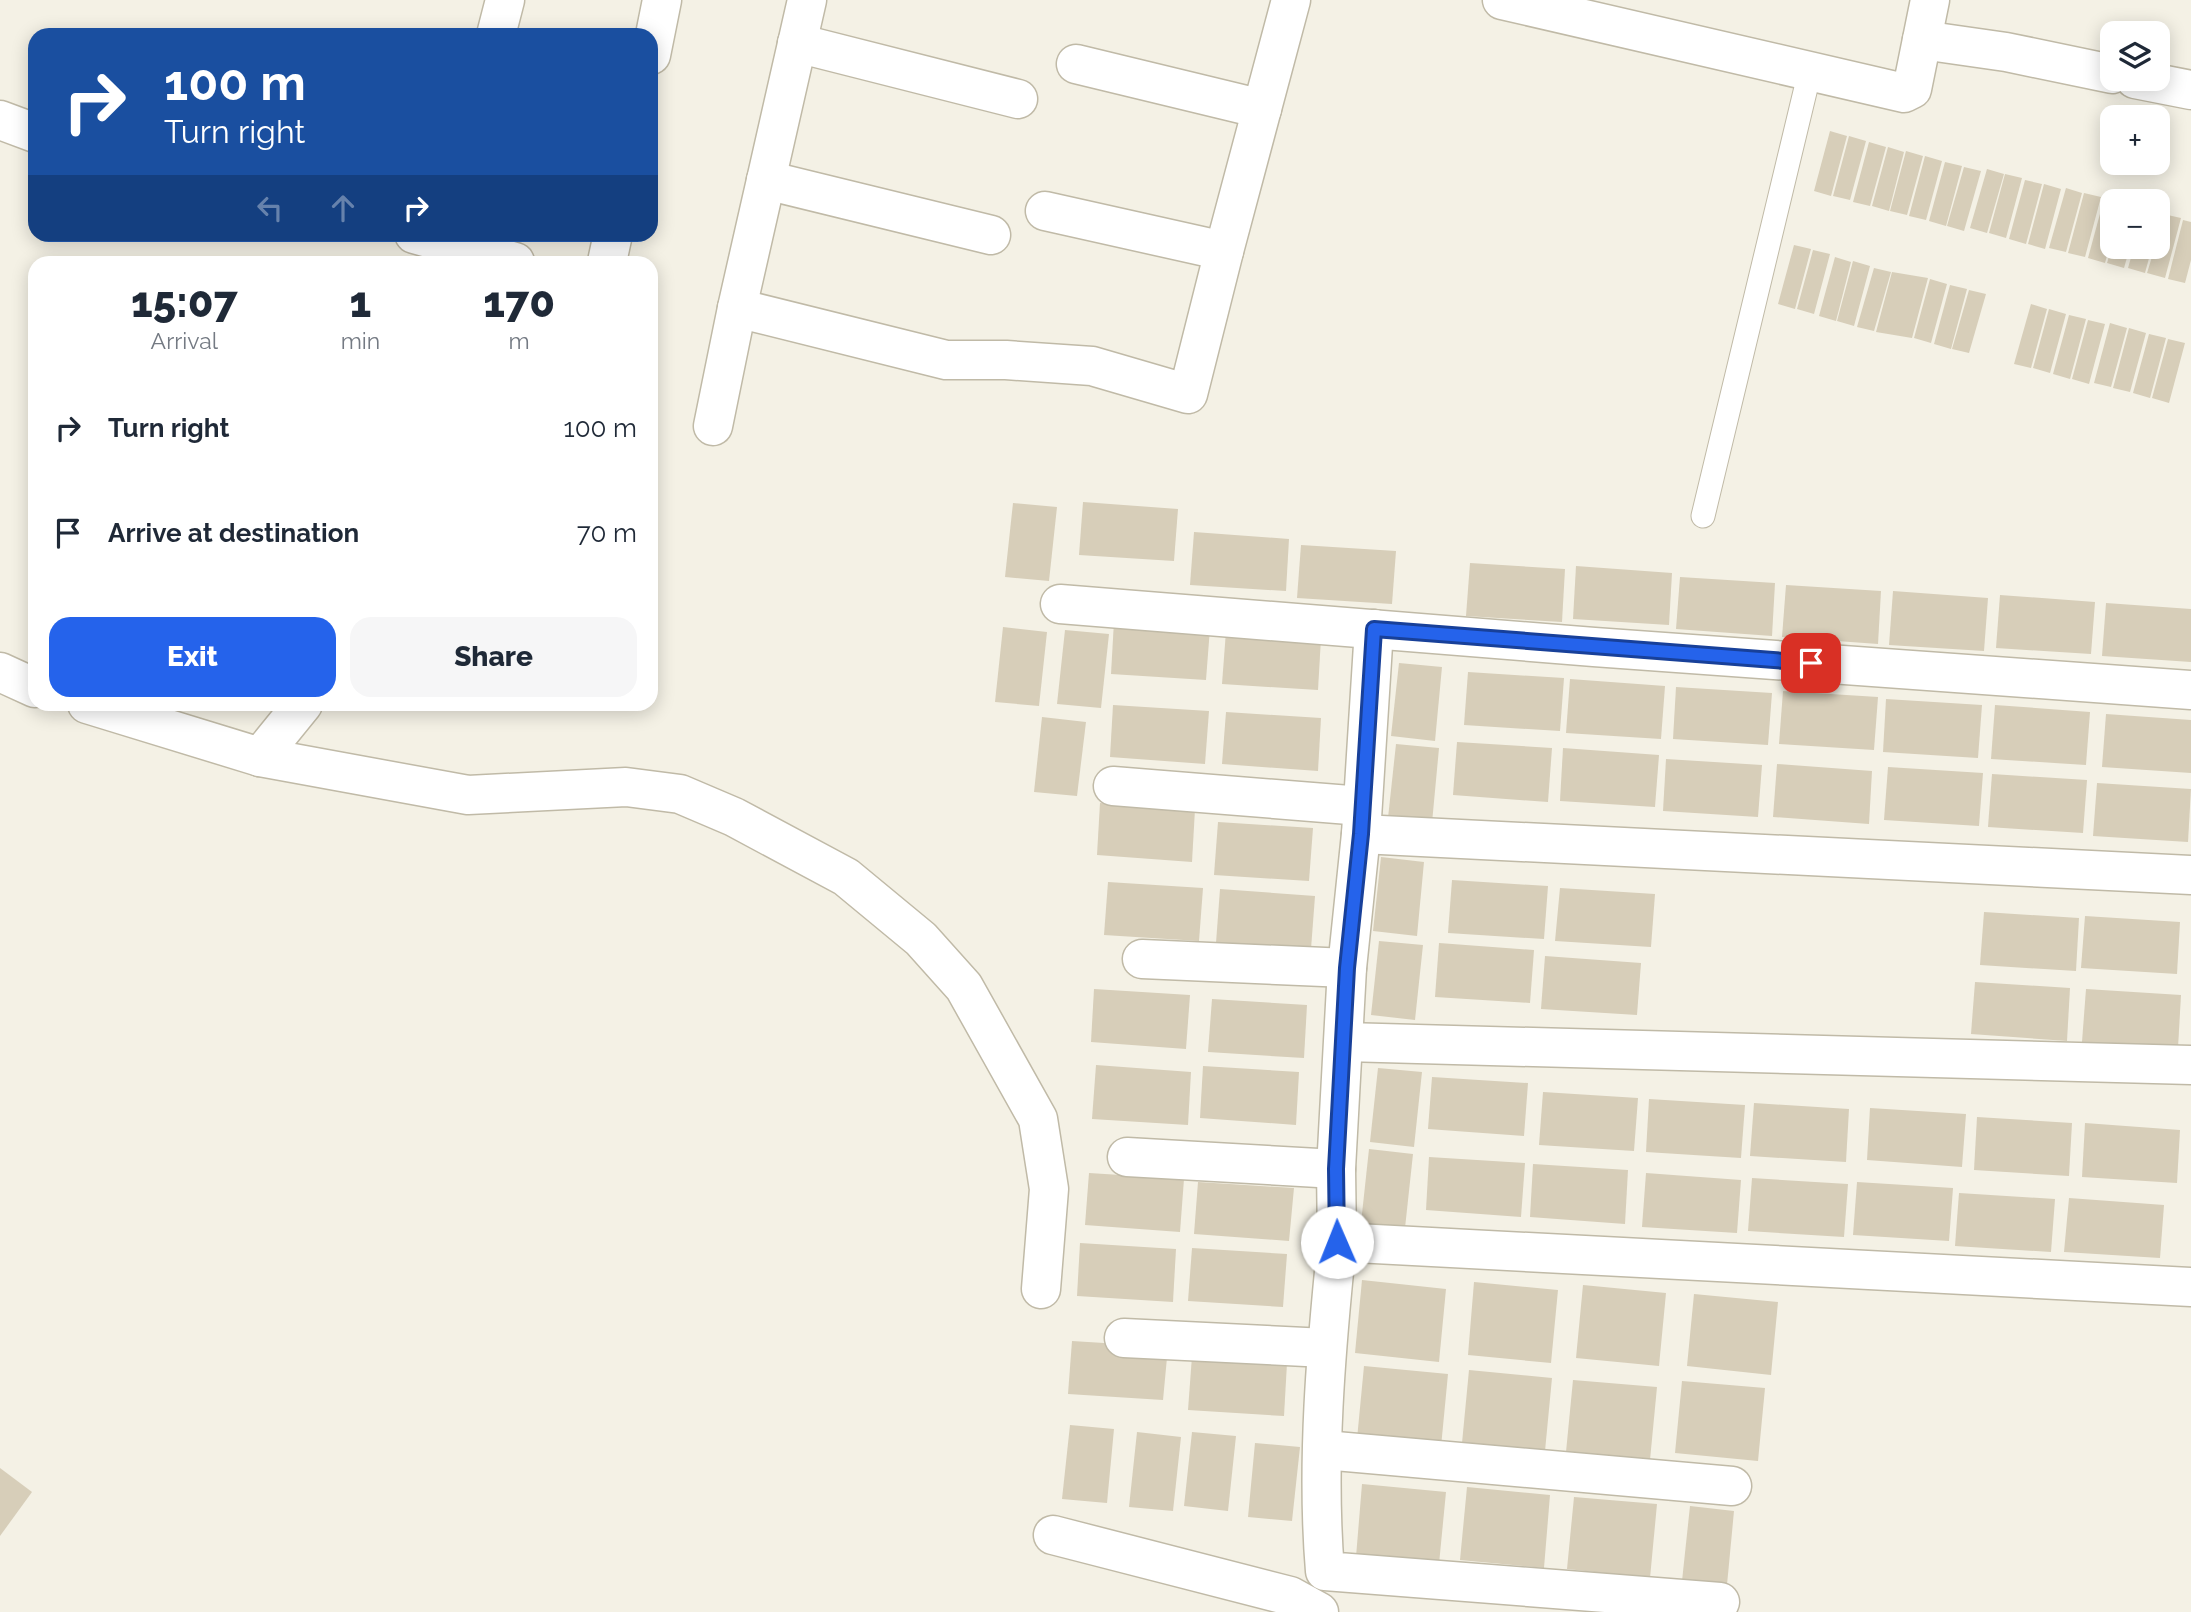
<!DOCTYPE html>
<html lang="en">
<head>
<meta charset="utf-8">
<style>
	body { margin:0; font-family:Raleway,sans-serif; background:#f6f6f7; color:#1f2937; height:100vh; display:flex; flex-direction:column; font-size:26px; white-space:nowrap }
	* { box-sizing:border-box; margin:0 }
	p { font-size:23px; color:#747a83 }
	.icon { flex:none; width:38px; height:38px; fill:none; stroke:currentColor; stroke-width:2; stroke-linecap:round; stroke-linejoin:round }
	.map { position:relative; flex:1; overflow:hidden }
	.panel { position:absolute; left:28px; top:256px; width:630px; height:455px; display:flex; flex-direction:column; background:#fff; border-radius:21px; box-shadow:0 4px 18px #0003 }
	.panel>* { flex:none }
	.banner { position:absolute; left:28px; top:28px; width:630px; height:214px; border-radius:21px; box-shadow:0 4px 18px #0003; background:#1a4fa0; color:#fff; overflow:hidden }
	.buttons { position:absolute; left:2100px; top:21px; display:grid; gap:14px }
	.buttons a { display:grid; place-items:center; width:70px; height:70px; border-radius:14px; background:#fff; box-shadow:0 4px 18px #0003; font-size:35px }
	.pin { position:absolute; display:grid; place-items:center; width:60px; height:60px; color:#fff; margin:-30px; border-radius:14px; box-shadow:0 4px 10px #0006 }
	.me { position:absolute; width:77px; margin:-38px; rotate:359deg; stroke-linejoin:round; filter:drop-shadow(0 0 5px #0008) }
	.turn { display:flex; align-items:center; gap:24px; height:147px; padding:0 21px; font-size:32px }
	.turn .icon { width:91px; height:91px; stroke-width:2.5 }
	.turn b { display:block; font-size:49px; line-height:60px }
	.lanes { display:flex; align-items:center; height:66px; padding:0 21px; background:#0003; justify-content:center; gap:35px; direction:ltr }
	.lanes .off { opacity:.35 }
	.eta { display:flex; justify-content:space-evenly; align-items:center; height:119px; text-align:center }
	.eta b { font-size:42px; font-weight:800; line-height:49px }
	.action { display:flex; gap:14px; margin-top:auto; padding:14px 21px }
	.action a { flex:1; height:80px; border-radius:21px; background:#2563eb; color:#fff; font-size:28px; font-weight:800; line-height:80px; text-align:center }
	.action a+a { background:#f6f6f7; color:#1f2937 }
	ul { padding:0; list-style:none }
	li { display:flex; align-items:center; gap:21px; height:105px; padding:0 21px }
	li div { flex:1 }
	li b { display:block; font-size:26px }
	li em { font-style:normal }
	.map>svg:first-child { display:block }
	.building { fill:#d7ceb9 }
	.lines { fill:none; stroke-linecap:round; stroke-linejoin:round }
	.lane-casing { stroke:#c0baa7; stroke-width:25 }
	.street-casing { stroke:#c0baa7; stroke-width:41 }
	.lane { stroke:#fff; stroke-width:23 }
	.street { stroke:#fff; stroke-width:38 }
	.route-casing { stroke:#184099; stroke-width:18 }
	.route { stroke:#2563eb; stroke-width:12 }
</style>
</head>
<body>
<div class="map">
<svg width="2191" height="1612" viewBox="0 0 2191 1612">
	<rect width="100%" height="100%" fill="#f4f1e5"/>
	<g class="building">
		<polygon points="1830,131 1847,136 1831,196 1814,191"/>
		<polygon points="1849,136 1866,141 1850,200 1833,196"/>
		<polygon points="1869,142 1886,147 1870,206 1853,202"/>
		<polygon points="1888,147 1904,152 1889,211 1872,206"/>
		<polygon points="1906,151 1923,156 1907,215 1890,211"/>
		<polygon points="1925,156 1942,161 1926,220 1909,216"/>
		<polygon points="1945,162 1962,166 1946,226 1929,221"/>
		<polygon points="1964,167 1981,171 1964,231 1947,226"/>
		<polygon points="1987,169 2004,174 1987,233 1970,228"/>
		<polygon points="2005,174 2022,178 2006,238 1989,233"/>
		<polygon points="2025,180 2042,184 2026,244 2009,239"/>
		<polygon points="2044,184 2061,189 2045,249 2028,244"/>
		<polygon points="2066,188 2082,193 2066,252 2049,248"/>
		<polygon points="2084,193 2101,197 2085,257 2068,253"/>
		<polygon points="2104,199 2112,201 2112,237 2105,263 2088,258"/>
		<polygon points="2163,214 2181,218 2165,278 2147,273 2155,247 2158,247 2158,235"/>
		<polygon points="2183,220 2191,222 2191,260 2185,283 2168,279"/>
		<polygon points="1794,245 1811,249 1795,309 1778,304"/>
		<polygon points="2112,247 2130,247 2124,268 2107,263"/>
		<polygon points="2134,247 2152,247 2145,273 2128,268"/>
		<polygon points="1813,250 1830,254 1814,314 1797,309"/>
		<polygon points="1835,257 1851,262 1836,321 1819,316"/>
		<polygon points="1853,261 1870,266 1854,326 1837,321"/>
		<polygon points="1874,268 1891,272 1874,331 1857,327"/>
		<polygon points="1892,272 1928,278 1912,338 1876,332"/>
		<polygon points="1930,279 1947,284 1931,343 1914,338"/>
		<polygon points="1950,285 1967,289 1951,349 1934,344"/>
		<polygon points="1969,290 1986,294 1969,353 1952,349"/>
		<polygon points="2031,304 2047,309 2031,368 2014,364"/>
		<polygon points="2049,309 2066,314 2050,373 2033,368"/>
		<polygon points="2069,315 2086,319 2070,379 2053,374"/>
		<polygon points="2088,320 2105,324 2089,384 2072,379"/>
		<polygon points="2110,323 2127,328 2111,387 2094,383"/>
		<polygon points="2129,328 2146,333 2130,392 2113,388"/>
		<polygon points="2149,334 2166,338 2150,398 2133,393"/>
		<polygon points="2168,339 2185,343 2169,403 2152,398"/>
		<polygon points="1083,502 1178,509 1174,561 1079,555"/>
		<polygon points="1013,503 1057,507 1049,581 1005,577"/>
		<polygon points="1194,532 1289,539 1286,591 1190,585"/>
		<polygon points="1301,545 1396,551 1392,604 1297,598"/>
		<polygon points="1470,563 1565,569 1562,622 1466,616"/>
		<polygon points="1576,566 1672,573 1669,625 1573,619"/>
		<polygon points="1680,577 1775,583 1772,636 1676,629"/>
		<polygon points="1786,585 1881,591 1878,644 1782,637"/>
		<polygon points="1893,591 1988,598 1984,651 1889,645"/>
		<polygon points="2000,595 2095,602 2091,654 1996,648"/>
		<polygon points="2106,603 2191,609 2191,662 2102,656"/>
		<polygon points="1114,621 1210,628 1206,680 1111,674"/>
		<polygon points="1003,627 1047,632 1039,706 995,702"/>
		<polygon points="1065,630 1109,634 1101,708 1057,704"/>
		<polygon points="1226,631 1321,638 1318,690 1222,684"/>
		<polygon points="1399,663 1442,667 1435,741 1391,736"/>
		<polygon points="1468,672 1564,678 1560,731 1464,725"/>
		<polygon points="1570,679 1665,686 1661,739 1566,733"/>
		<polygon points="1676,687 1772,693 1768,745 1673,739"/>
		<polygon points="1783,691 1878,697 1874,750 1779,744"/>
		<polygon points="1886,699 1982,705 1978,758 1883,752"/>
		<polygon points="1113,705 1209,711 1205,764 1110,757"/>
		<polygon points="1995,705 2090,712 2086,765 1991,759"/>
		<polygon points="1226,712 1321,718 1318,771 1222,764"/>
		<polygon points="2106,714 2191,720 2191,773 2102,767"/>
		<polygon points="1042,717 1086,722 1077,796 1034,792"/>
		<polygon points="1457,742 1552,748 1548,802 1453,795"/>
		<polygon points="1396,744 1439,748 1432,823 1388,818"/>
		<polygon points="1563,748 1659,755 1655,807 1560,801"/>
		<polygon points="1666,759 1762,765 1758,817 1663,811"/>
		<polygon points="1777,764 1872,771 1869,824 1773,817"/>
		<polygon points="1888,767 1983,773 1979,826 1884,820"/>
		<polygon points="1992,774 2087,780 2083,833 1988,827"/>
		<polygon points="2097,783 2191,789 2188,842 2093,836"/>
		<polygon points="1100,803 1195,809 1192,862 1097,855"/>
		<polygon points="1218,822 1313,828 1309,881 1214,875"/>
		<polygon points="1381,857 1424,862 1417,936 1373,931"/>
		<polygon points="1452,880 1548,886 1544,939 1448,933"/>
		<polygon points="1108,882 1203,888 1199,941 1104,935"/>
		<polygon points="1560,888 1655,894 1651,947 1555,941"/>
		<polygon points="1220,889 1315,896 1311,949 1216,943"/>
		<polygon points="1984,912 2079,918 2076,971 1980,965"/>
		<polygon points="2085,916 2180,922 2177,974 2081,968"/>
		<polygon points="1379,941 1423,945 1415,1020 1371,1015"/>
		<polygon points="1439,943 1534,950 1530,1003 1435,997"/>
		<polygon points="1545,956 1641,963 1637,1015 1541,1009"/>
		<polygon points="1975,982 2070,988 2067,1041 1971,1034"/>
		<polygon points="1094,989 1190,995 1186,1049 1091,1042"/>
		<polygon points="2086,989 2181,995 2178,1048 2082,1042"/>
		<polygon points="1212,999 1307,1005 1304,1058 1208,1052"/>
		<polygon points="1096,1065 1191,1072 1188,1125 1092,1119"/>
		<polygon points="1203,1066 1299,1072 1296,1125 1200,1118"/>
		<polygon points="1378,1068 1422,1072 1414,1147 1370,1142"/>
		<polygon points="1432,1077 1528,1083 1524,1136 1428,1129"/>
		<polygon points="1543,1092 1638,1098 1634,1151 1539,1145"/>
		<polygon points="1649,1099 1745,1105 1741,1158 1646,1152"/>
		<polygon points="1754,1103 1849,1109 1846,1162 1750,1156"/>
		<polygon points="1870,1108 1966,1114 1962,1167 1867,1160"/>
		<polygon points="1977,1117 2072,1123 2069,1176 1974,1170"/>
		<polygon points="2085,1123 2180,1130 2177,1183 2082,1177"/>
		<polygon points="1369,1149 1413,1154 1405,1228 1361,1223"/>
		<polygon points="1429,1157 1525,1163 1521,1217 1426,1210"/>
		<polygon points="1533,1164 1628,1170 1625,1224 1530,1217"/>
		<polygon points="1089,1173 1184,1179 1180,1232 1085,1225"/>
		<polygon points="1646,1173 1741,1180 1737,1233 1642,1227"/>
		<polygon points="1752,1178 1848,1184 1844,1237 1748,1231"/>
		<polygon points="1198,1182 1294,1188 1289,1241 1194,1234"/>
		<polygon points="1857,1182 1953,1188 1949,1241 1853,1235"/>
		<polygon points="1959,1193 2055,1199 2051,1252 1955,1246"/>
		<polygon points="2069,1198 2164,1205 2160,1258 2064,1252"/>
		<polygon points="1080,1243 1176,1249 1173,1302 1077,1296"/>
		<polygon points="1192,1248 1287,1254 1283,1307 1188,1301"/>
		<polygon points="1362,1280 1446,1289 1439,1362 1355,1353"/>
		<polygon points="1474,1282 1558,1290 1551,1363 1468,1355"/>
		<polygon points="1583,1285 1666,1293 1659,1366 1576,1358"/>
		<polygon points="1694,1294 1778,1302 1771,1375 1687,1366"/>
		<polygon points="1072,1341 1168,1347 1163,1400 1068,1394"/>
		<polygon points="1192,1356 1287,1363 1284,1416 1188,1410"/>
		<polygon points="1364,1366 1448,1374 1441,1447 1357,1439"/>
		<polygon points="1469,1370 1552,1378 1545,1451 1462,1443"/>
		<polygon points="1573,1380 1657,1387 1650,1460 1566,1452"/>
		<polygon points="1682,1381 1765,1388 1758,1461 1675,1453"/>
		<polygon points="1070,1425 1114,1429 1107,1503 1062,1499"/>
		<polygon points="1137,1432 1181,1437 1173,1511 1129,1507"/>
		<polygon points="1192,1432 1236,1436 1228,1511 1184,1506"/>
		<polygon points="1255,1443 1300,1447 1292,1521 1248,1517"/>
		<polygon points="0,1468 32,1492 0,1536"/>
		<polygon points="1362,1484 1446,1492 1439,1564 1356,1557"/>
		<polygon points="1467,1487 1550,1495 1544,1568 1460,1560"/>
		<polygon points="1574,1497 1657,1504 1650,1578 1567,1569"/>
		<polygon points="1690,1506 1734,1511 1727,1585 1682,1581"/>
	</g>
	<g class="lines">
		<defs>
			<polyline id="lane" points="1703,516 1810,71"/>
			<g id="street">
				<polyline points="1502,0 1904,93 1912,89 1930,0"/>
				<polyline points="496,35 505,0"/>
				<polyline points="1922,40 2006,52 2112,74"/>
				<polyline points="797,43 1018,99"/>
				<polyline points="651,55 662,0"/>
				<polyline points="1076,64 1262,109"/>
				<polyline points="2135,79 2191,90"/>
				<polyline points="0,120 35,133"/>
				<polyline points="766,180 991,235"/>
				<polyline points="1045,211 1224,251"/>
				<polyline points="414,234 515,262"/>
				<polyline points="607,262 613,234"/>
				<polyline points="737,308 946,360 1006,360 1092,366 1188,394 1224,251 1291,0"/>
				<polyline points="713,426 737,308 807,0"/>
				<polyline points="1060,604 1594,647 2191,690"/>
				<polyline points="0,672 35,688"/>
				<polyline points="87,704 260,757 468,795 626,787 680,794 734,817 846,877 921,939 964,987 1038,1119 1049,1189 1041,1289"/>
				<polyline points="260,757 303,704"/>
				<polyline points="1113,786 1362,806"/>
				<polyline points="1361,834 2191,875"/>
				<polyline points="1142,959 1347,968"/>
				<polyline points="1345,1042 2191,1065"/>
				<polyline points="1127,1157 1336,1169"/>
				<polyline points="1337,1242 1336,1169 1347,968 1361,834 1374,629"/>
				<polyline points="1124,1338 1326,1348"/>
				<polyline points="1324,1450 1732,1486"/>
				<polyline points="1053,1535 1290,1596 1319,1612"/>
				<path d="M1720 1602 1325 1571C1316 1464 1326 1349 1337 1242L2191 1287"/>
			</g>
		</defs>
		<use href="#lane" class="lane-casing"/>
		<use href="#street" class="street-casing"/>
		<use href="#lane" class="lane"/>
		<use href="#street" class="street"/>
	</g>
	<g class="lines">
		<defs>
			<polyline id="route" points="1337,1242 1336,1169 1347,968 1361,834 1374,629 1811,663"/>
		</defs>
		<use href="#route" class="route-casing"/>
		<use href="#route" class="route"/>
	</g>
</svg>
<div class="buttons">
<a><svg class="icon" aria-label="layers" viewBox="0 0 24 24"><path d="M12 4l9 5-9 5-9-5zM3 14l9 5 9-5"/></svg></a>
<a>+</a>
<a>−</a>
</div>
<div class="pin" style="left:1811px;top:663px;background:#d93025"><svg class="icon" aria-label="arrive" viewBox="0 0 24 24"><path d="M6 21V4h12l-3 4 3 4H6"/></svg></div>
<svg class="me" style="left:1337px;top:1242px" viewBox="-20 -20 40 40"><circle r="19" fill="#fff"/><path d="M0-13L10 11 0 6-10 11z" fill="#2563eb"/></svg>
<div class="banner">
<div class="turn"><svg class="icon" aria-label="right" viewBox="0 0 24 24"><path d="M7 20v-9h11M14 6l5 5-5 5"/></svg><div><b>100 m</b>Turn right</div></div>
<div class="lanes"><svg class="icon off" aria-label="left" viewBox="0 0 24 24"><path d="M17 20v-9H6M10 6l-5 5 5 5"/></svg><svg class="icon off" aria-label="ahead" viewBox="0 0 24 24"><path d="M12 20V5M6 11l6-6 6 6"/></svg><svg class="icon" aria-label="right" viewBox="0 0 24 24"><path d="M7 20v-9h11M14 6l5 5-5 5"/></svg></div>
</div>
<section class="panel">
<div class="eta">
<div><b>15:07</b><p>Arrival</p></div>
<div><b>1</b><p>min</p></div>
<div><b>170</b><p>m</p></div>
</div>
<ul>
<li><svg class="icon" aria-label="right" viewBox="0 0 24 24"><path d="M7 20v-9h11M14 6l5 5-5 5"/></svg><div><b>Turn right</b></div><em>100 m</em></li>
<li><svg class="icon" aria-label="arrive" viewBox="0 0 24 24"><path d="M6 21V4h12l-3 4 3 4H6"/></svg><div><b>Arrive at destination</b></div><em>70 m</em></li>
</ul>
<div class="action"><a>Exit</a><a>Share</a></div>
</section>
</div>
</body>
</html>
